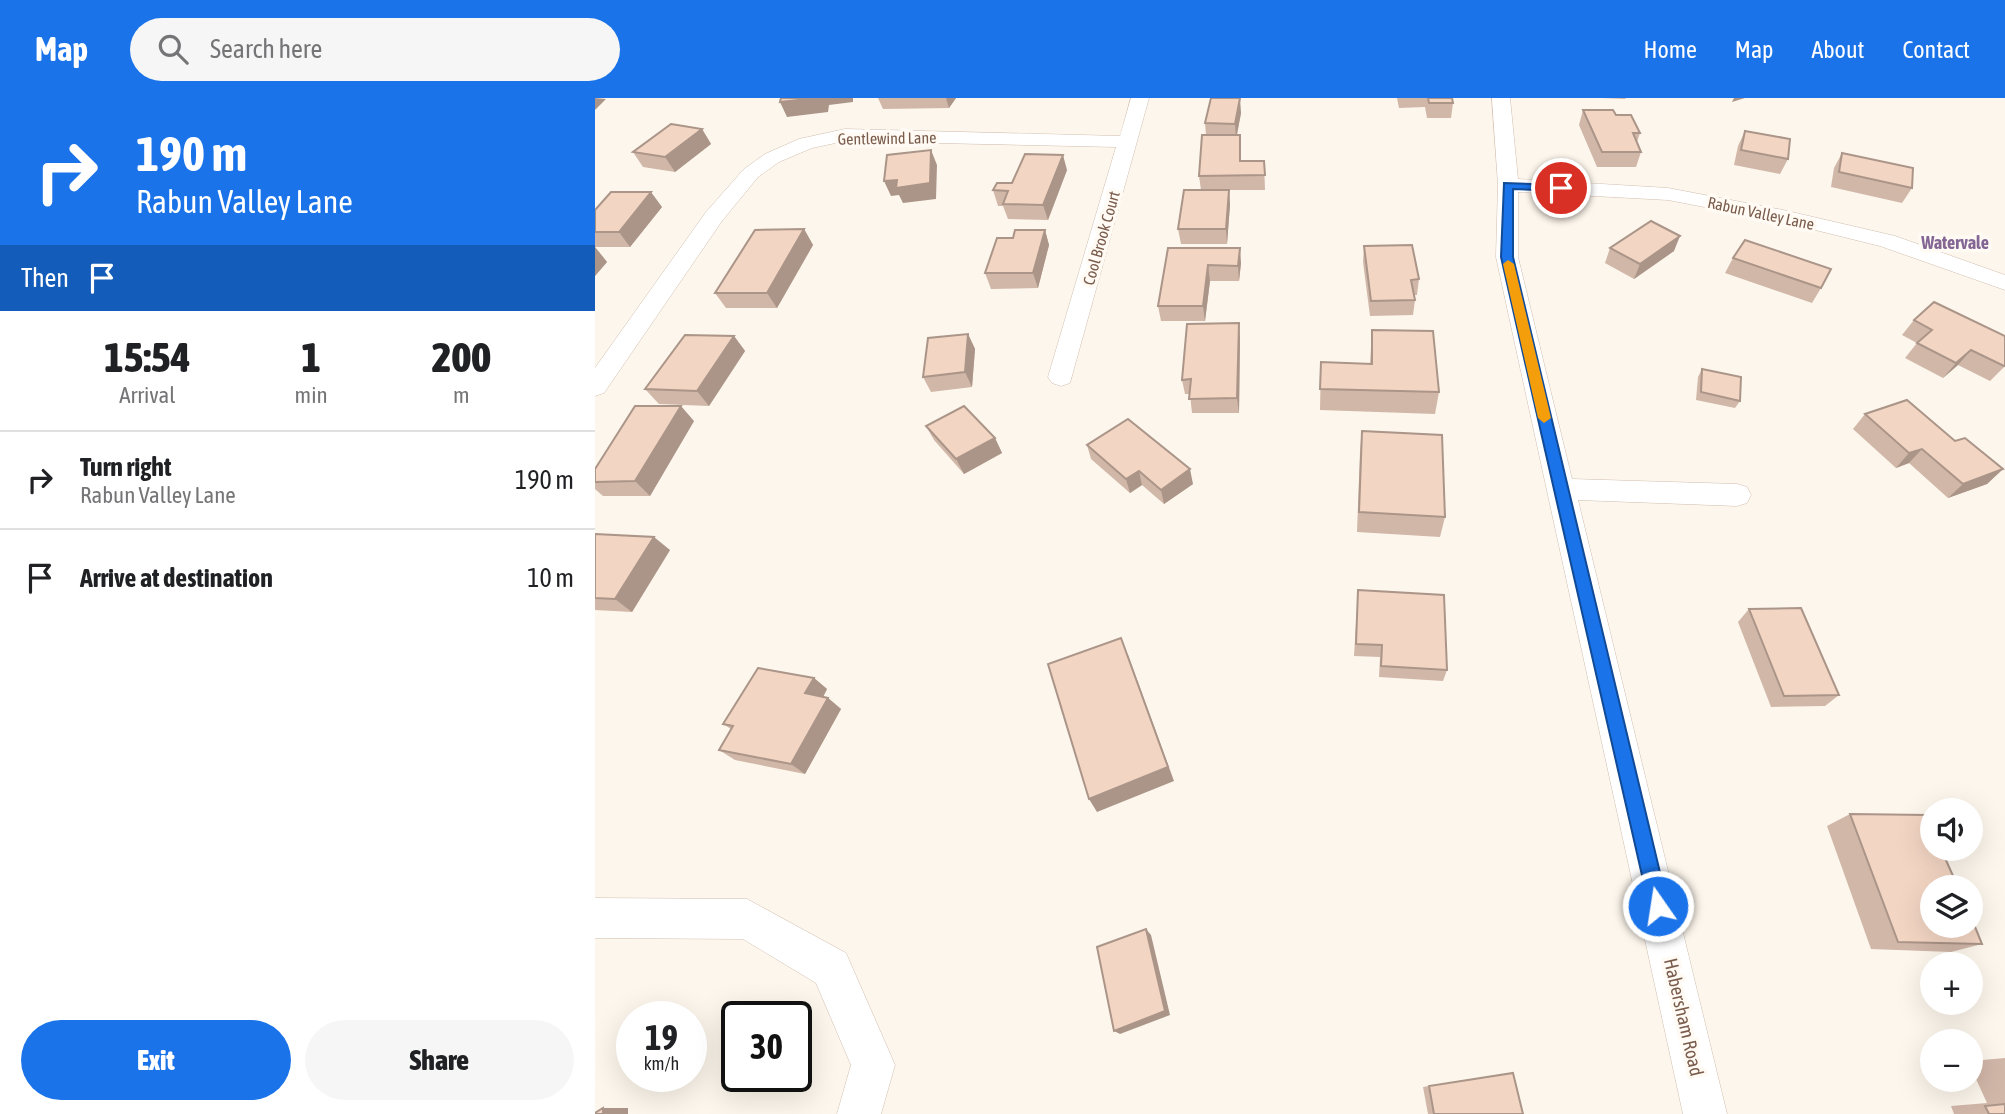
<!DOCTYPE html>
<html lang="en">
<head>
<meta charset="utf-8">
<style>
	body { margin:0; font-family:"Asap Condensed",sans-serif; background:#f6f6f6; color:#202124; height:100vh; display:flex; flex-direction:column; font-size:26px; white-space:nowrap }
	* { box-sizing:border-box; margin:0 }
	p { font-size:23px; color:#757577 }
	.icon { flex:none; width:38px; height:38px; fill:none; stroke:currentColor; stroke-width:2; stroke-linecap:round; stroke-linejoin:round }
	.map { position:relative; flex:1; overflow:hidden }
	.drawer { display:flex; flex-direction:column; background:#fff; width:595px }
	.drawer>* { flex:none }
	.top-card { background:#1a73e8; color:#fff; overflow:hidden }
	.tools { position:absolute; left:1325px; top:700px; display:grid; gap:14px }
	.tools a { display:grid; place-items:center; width:63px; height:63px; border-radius:50%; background:#fff; box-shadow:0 7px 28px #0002; font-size:35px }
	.speed { position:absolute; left:21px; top:903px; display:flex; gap:14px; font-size:35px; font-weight:700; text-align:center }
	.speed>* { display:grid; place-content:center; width:91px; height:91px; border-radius:50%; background:#fff; box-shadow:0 7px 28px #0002; line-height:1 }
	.speed small { font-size:18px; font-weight:400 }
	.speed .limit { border:4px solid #111; border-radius:10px; background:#fff; color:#111 }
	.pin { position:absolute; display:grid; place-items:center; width:60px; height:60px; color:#fff; margin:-30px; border:4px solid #fff; border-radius:50%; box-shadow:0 2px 7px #0007 }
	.me { position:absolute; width:77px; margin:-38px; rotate:347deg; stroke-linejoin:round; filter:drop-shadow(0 0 5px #0008) }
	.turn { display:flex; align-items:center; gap:24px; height:147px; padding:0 21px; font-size:32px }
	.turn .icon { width:91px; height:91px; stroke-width:2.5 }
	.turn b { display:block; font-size:49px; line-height:60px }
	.then { display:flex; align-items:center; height:66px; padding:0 21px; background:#0003; gap:14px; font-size:26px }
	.eta { display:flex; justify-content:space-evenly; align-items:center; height:119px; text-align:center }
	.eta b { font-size:42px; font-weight:800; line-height:49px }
	.primary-button { display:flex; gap:14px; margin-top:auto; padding:14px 21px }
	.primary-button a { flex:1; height:80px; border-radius:42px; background:#1a73e8; color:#fff; font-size:28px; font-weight:800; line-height:80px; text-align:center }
	.primary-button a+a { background:#f6f6f6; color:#202124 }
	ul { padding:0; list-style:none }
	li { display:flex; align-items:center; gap:21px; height:98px; padding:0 21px; border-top:2px solid #e0e0e0 }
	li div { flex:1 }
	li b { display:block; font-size:26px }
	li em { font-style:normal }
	header { display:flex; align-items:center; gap:42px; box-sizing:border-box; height:98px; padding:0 35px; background:#1a73e8; color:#fff }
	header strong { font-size:33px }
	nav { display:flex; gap:38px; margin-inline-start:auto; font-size:24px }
	.search { width:490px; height:63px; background:#f6f6f6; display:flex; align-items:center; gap:18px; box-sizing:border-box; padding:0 24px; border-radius:38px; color:#757577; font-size:26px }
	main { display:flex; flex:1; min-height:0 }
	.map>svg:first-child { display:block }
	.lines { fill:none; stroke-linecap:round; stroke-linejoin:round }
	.minor-casing { stroke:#d1beb0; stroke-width:1 }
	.minor { fill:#fff; fill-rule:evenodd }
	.wall { fill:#d1b7a8 }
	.shaded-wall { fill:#aa9588 }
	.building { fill:#f3d5c3; stroke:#aa9588; stroke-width:2 }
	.route { fill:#1a73e8; stroke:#114b97; stroke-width:2 }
	.slow { fill:#f59e0b }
	.labels { text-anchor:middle; stroke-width:7; stroke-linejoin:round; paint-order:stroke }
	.far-street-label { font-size:16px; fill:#7a5c4d; stroke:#fffaf3 }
	.far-neighbourhood-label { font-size:18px; font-weight:bold; fill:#846695; stroke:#fffaf3 }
	.street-label { font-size:19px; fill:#7a5c4d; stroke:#fffaf3 }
</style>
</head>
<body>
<header>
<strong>Map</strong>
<div class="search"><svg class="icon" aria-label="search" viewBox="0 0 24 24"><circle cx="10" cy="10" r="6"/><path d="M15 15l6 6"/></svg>Search here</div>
<nav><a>Home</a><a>Map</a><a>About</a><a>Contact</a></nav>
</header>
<main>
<section class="drawer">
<div class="top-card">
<div class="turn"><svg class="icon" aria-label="right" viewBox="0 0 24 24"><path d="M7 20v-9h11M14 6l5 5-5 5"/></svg><div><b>190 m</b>Rabun Valley Lane</div></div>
<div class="then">Then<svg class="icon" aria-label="arrive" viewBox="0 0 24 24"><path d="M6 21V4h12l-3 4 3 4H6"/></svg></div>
</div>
<div class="eta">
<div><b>15:54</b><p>Arrival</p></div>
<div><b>1</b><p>min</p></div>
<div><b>200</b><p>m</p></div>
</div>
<ul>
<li><svg class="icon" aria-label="right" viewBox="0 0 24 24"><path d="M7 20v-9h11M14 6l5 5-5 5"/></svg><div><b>Turn right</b><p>Rabun Valley Lane</p></div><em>190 m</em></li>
<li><svg class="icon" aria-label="arrive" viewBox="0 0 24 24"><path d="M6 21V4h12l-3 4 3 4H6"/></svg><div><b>Arrive at destination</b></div><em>10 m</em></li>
</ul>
<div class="primary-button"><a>Exit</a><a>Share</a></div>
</section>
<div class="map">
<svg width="1410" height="1016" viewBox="0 0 1410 1016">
	<rect width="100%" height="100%" fill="#fdf6ec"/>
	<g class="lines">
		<defs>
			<g id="minor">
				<polygon points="536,0 554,0 475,285 466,288 457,285 453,279 521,49 250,43 217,50 184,64 163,79 127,123 9,295 0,298 0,270 111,114 149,71 170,56 204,41 250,31 525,38"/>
				<polygon points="897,0 915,0 923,81 1073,90 1188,112 1300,138 1410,177 1410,192 1285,148 1188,124 1073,102 923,94 923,159 977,381 1142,386 1152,389 1156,397 1152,405 1142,408 983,402 1132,1016 1088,1016 901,159 903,87"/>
				<polygon points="0,800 152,801 251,855 300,967 286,1016 242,1016 256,967 221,885 148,841 0,840"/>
			</g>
		</defs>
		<use href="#minor" class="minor-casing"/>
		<use href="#minor" class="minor"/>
	</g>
	<g class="wall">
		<polygon points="283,0 361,0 354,10 288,11"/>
		<polygon points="802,0 857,0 858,5 856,20 832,20 830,9 804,10"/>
		<polygon points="1007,0 1031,0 1030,1"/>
		<polygon points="988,12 1021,17 1045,35 1042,44 1046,54 1041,69 1002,69 984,27"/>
		<polygon points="646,15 642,37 646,52 646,63 669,63 670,92 634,92 635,107 632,146 586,146 583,131 606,92 604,78 611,37 610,25"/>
		<polygon points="107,31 116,46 80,74 48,69 38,54"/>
		<polygon points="1150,33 1193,61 1185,76 1139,67 1143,48"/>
		<polygon points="1247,55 1317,90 1307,105 1236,89 1239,70"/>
		<polygon points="472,72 453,122 413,121 408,108 403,108 398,92 417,85"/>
		<polygon points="67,109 35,149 0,149 12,164 0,178 0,112"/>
		<polygon points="209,131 218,147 182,210 131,210 120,195"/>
		<polygon points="450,132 454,147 443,190 396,191 390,175 418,140"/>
		<polygon points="769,148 824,181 822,197 819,197 820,202 818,217 775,218 768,164"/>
		<polygon points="573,150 646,165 644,183 615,183 610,223 566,223 563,208"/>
		<polygon points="1015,150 1079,153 1039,181 1010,165"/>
		<polygon points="1138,160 1226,190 1217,205 1130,175"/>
		<polygon points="1319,222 1410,268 1395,283 1363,267 1348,280 1310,260 1322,245 1307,237"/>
		<polygon points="777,232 844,294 840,316 725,312 726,264 775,266"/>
		<polygon points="373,236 380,251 377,289 336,294 328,279"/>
		<polygon points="139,238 150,253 114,308 64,306 50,291"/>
		<polygon points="645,240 644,315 597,315 595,296 590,296 587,282"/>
		<polygon points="1107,271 1145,303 1140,310 1101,302 1103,279"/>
		<polygon points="1270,316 1360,343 1408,371 1392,386 1353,400 1314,365 1301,370 1258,331"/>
		<polygon points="99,323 55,398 8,398 0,391 0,371"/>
		<polygon points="331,328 400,340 407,355 369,376 339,342"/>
		<polygon points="767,333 850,419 845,439 762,434 765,354"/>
		<polygon points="492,347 598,386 569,406 547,387 535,395 496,361"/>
		<polygon points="0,436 75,452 37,514 0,512"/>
		<polygon points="763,492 852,572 848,583 784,579 785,559 759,558"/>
		<polygon points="1154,511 1244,597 1230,608 1176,609 1143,524"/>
		<polygon points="219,580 232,591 228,599 233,600 246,611 210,676 140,662 124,652 136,631 128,626"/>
		<polygon points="1255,716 1387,846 1356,854 1276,851 1232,728"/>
		<polygon points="1410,960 1410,1016 1359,1016 1356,1008 1392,1005 1376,970 1376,963"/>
		<polygon points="918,975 928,1016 833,1016 828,989"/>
	</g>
	<g class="shaded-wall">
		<polygon points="0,0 11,1 0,12"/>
		<polygon points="222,0 258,0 258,4 234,7 233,14 192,19 185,4"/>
		<polygon points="351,0 361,0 354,10"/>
		<polygon points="645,0 646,15 641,41 640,26"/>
		<polygon points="1139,0 1150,0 1137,4"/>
		<polygon points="107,31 116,46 80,74 70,59"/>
		<polygon points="336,52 342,67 341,101 308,105 304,97 296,98 289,83"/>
		<polygon points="468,57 472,72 453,122 448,107"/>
		<polygon points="634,92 635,107 632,146 631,131"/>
		<polygon points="56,94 67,109 35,149 24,134"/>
		<polygon points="209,131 218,147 182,210 172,195"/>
		<polygon points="450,132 454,147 443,190 438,175"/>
		<polygon points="1085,138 1079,153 1039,181 1045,166"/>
		<polygon points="0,149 12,164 0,178"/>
		<polygon points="645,150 646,165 644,183 643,168"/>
		<polygon points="613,167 615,183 610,223 608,208"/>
		<polygon points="644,225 645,240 644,315 642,300"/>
		<polygon points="373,236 380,251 377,289 370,274"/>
		<polygon points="139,238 150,253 114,308 102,293"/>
		<polygon points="1376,252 1363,267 1348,280 1361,265"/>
		<polygon points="86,308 99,323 55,398 40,383"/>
		<polygon points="400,340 407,355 369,376 361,361"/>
		<polygon points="1327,351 1314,365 1301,370 1314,355"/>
		<polygon points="595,371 598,386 569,406 566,392"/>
		<polygon points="1408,371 1392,386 1353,400 1368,386"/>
		<polygon points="544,373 547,387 535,395 531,381"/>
		<polygon points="59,439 75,452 37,514 20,501"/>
		<polygon points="533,557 579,683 502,714 494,701"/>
		<polygon points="219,580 232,591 224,607 210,595"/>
		<polygon points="233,600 246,611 210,676 196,666"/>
		<polygon points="551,831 556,837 575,917 525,936 519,933"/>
		<rect x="8" y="1010" width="25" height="6"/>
	</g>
	<g class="building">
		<polygon points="186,0 222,0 185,4"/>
		<polygon points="616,0 645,0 640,26 610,25"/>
		<polygon points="833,0 857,0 858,5 834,5"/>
		<polygon points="988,12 1018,12 1021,17 1036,17 1045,35 1038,35 1046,54 1007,54"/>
		<polygon points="76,26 107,31 70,59 38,54"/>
		<polygon points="1150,33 1195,41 1193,61 1146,52"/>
		<polygon points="607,37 645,37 645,63 669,63 670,77 604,78"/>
		<polygon points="336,52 335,85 301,90 302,82 289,83 292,57"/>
		<polygon points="1247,55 1318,70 1317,90 1244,74"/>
		<polygon points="430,56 468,57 448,107 408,106 413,93 398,92 402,85 417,85"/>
		<polygon points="589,92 634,92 631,131 583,131"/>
		<polygon points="16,94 56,94 24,134 0,134 0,112"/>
		<polygon points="1056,123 1085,138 1045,166 1015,150"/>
		<polygon points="209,131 172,195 120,195 160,132"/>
		<polygon points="420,132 450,132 438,175 390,175 402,140 418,140"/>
		<polygon points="1150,142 1236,171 1226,190 1138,160"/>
		<polygon points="817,147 824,181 816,182 820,202 776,203 769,148"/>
		<polygon points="573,150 645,150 643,168 613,167 608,208 563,208"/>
		<polygon points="1339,204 1410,238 1410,267 1409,268 1376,252 1361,265 1322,245 1337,232 1319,222"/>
		<polygon points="644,225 642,300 594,301 596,281 587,282 592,226"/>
		<polygon points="777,232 838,233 844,294 725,291 726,264 777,266"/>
		<polygon points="373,236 370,274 328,279 333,240"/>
		<polygon points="90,237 139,238 102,293 50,291"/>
		<polygon points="1107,271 1146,279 1145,303 1106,294"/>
		<polygon points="1312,302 1360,343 1370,340 1408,371 1368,386 1327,351 1314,355 1270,316"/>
		<polygon points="40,308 86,308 40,383 0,384 0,371"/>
		<polygon points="369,308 400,340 361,361 331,328"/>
		<polygon points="533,321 595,371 566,392 544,373 531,381 492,347"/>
		<polygon points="767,333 847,337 850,419 764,414"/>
		<polygon points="0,436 59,439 20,501 0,500"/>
		<polygon points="763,492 849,497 852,572 786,568 787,547 761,546"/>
		<polygon points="1206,510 1244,597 1189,598 1154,511"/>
		<polygon points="526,540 573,669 494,701 453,566"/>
		<polygon points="163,570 219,580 210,595 233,600 196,666 124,652 138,628 128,626"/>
		<polygon points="1255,716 1332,717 1337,729 1337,751 1346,751 1363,789 1337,789 1337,828 1376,828 1376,819 1387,846 1303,844"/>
		<polygon points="551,831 570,913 519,933 502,849"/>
		<polygon points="918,975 928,1016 839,1016 834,988"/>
		<polygon points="1410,1006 1410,1016 1394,1016 1390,1008"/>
		<polygon points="8,1010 8,1016 0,1016 0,1015"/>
	</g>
	<polygon class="route" points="909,85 966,87 972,90 966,93 918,91 918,159 1073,808 1071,815 1063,818 1056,815 1054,808 906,159"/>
	<polygon class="slow" points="913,162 919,166 956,320 949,325 943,320 908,166"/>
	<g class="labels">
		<g class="far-street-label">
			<text transform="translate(292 40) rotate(-1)" y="6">Gentlewind Lane</text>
			<text transform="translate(1166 115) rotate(12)" y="6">Rabun Valley Lane</text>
			<text transform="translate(506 140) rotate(-74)" y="6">Cool Brook Court</text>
		</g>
		<g class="far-neighbourhood-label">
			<text x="1360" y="151">Watervale</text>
		</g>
		<g class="street-label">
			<text transform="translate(1089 919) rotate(77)" y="7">Habersham Road</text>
		</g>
	</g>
</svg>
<div class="tools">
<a><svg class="icon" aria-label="sound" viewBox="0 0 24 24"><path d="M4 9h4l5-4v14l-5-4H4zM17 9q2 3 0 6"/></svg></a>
<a><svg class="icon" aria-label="layers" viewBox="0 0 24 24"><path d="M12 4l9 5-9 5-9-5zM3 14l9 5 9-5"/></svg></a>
<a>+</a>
<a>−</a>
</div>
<div class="speed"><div>19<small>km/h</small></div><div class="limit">30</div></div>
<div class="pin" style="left:966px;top:90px;background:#d93025"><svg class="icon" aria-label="arrive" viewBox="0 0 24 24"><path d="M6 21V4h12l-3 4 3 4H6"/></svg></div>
<svg class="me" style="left:1063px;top:808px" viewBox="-20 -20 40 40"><circle r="17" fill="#1a73e8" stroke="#fff" stroke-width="3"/><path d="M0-11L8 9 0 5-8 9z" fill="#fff"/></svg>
</div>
</main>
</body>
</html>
